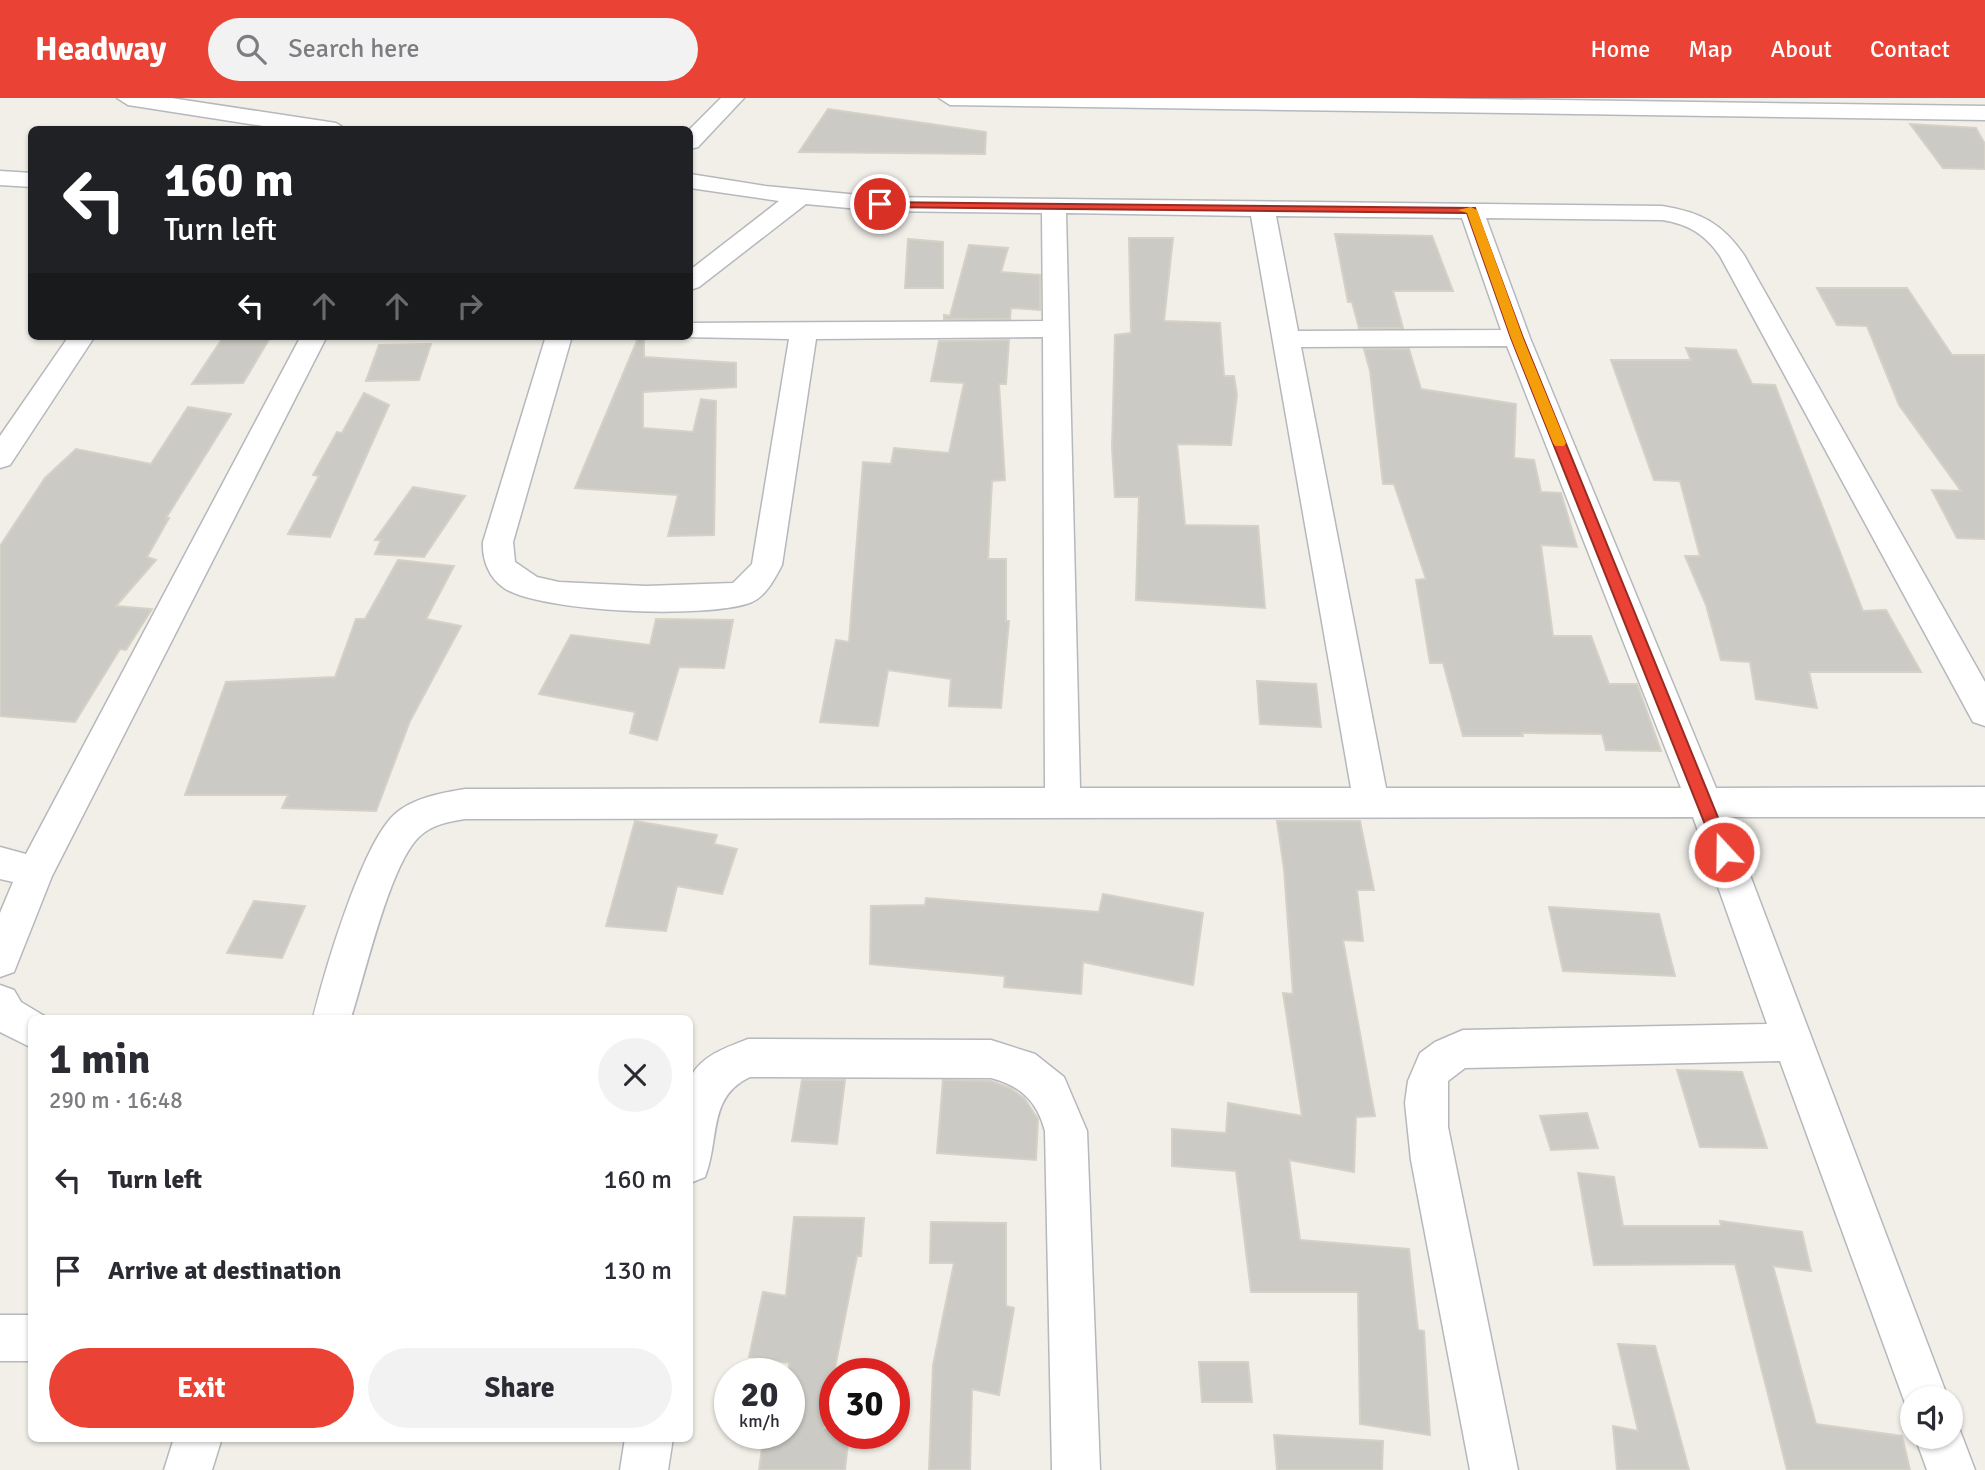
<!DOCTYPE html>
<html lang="en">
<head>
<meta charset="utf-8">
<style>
	body { margin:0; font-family:Signika,sans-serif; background:#f2f2f3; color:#2b2b33; height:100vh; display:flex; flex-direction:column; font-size:26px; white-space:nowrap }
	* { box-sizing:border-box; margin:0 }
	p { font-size:23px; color:#7c7c81 }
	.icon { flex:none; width:38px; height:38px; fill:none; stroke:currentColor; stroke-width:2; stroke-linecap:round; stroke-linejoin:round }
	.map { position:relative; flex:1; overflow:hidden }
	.panel { position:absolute; left:28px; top:917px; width:665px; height:427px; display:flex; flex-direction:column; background:#fff; border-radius:10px; box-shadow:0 2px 5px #0004 }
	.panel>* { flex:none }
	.banner { position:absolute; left:28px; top:28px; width:665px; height:214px; border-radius:10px; box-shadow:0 2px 5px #0004; background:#202124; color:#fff; overflow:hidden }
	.tools { position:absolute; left:1900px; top:1288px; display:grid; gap:14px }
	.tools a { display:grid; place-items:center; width:63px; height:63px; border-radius:50%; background:#fff; box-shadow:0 2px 5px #0004; font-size:35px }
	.speed { position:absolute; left:714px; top:1260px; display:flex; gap:14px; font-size:35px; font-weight:700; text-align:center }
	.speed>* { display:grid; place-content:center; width:91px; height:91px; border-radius:50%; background:#fff; box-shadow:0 2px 5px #0004; line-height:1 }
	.speed small { font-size:18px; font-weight:400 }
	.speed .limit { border:10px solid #d22; background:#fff; color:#111 }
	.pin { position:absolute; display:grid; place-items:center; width:60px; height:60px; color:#fff; margin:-30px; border:4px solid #fff; border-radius:50%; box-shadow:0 2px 7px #0007 }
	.me { position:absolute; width:77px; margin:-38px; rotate:339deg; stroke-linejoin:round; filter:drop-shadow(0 0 5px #0008) }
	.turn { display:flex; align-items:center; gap:24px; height:147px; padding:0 21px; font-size:32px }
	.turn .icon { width:91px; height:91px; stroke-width:2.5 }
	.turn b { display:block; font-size:49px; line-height:60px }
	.lanes { display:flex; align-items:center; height:66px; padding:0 21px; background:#0003; justify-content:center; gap:35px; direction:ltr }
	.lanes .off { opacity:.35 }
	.round { display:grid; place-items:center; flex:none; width:74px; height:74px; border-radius:37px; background:#f2f2f3 }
	.overview { display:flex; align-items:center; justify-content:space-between; height:119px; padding:0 21px }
	h1 { font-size:42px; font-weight:800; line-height:52px }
	.cta { display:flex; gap:14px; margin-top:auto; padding:14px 21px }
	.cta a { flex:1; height:80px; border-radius:42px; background:#ea4335; color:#fff; font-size:28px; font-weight:800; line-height:80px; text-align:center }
	.cta a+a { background:#f2f2f3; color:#2b2b33 }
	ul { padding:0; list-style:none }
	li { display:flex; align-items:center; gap:21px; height:91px; padding:0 21px }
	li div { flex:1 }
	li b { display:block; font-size:26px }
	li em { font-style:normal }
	header { display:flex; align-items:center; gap:42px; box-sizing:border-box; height:98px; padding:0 35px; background:#ea4335; color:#fff }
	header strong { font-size:33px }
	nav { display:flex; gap:38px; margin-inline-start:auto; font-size:24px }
	.search { width:490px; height:63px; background:#f2f2f3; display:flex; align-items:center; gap:18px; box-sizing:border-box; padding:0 24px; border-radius:38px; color:#7c7c81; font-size:26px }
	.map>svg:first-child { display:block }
	.building { fill:#cccac5; stroke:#d6d1c6; stroke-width:2 }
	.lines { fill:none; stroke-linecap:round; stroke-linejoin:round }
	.street-casing { stroke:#b5b8bc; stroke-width:3 }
	.street { fill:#fff; fill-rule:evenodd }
	.route { fill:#ea4335; stroke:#982c22; stroke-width:2 }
	.slow { fill:#f59e0b }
</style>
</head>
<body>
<header>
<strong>Headway</strong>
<div class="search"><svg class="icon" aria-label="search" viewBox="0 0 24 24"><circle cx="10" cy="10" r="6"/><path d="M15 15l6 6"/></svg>Search here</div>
<nav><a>Home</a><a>Map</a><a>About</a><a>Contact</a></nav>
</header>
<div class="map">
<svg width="1985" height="1372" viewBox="0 0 1985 1372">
	<rect width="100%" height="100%" fill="#f1efe8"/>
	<g class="building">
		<polygon points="828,11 986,34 985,56 799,54"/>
		<polygon points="1910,26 1976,30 1985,46 1985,71 1943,70"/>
		<polygon points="1335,136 1432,138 1453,193 1393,193 1403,230 1359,230 1352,204 1348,204"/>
		<polygon points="1129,140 1173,140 1164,223 1220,225 1224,278 1234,278 1237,297 1231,347 1177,346 1185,427 1258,428 1265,510 1136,502 1139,399 1115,399 1112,350 1115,237 1131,235"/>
		<polygon points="908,141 943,144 943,190 905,190"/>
		<polygon points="969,147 1008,150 1001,174 1040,177 1040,212 1011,210 1010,221 944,221 944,217 950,218"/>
		<polygon points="1817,190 1907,190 1952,257 1985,257 1985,441 1957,440 1932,392 1961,393 1899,307 1867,228 1837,227"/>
		<polygon points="224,238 271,238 243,285 192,286"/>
		<polygon points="639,238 644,238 644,259 736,265 736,289 643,294 643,330 693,334 701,301 716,303 714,437 668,438 678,397 575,390"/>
		<polygon points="1009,242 1006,286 999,286 1005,382 992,383 988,461 1006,461 1006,523 1009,523 1001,610 949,608 951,581 888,572 878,628 820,624 836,542 849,544 863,364 891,366 894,350 949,355 964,285 931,283 939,243"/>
		<polygon points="431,246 419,282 366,283 379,247"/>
		<polygon points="1686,250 1736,252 1752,286 1775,287 1863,513 1886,512 1921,574 1809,574 1817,610 1756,601 1750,564 1721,562 1706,507 1685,458 1700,458 1680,383 1654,382 1611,262 1691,262"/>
		<polygon points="1364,251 1409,251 1421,291 1516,306 1514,360 1534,362 1541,394 1561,395 1577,449 1541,447 1553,538 1591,538 1609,586 1637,586 1661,653 1606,652 1602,636 1522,635 1523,638 1463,638 1443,565 1430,565 1416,482 1426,481 1394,386 1383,386 1370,273"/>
		<polygon points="364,295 389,307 330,439 288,436 319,378 313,377 337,334 342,335"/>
		<polygon points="188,309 231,316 166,420 169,420 147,459 156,462 116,508 152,511 126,552 120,551 75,624 0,618 0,448 45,380 76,351 151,366"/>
		<polygon points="413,389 465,398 424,459 375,456 381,442 375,442"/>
		<polygon points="398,462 454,468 426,521 461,528 410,623 376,713 282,710 288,697 185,697 226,584 335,579 356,521 365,521"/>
		<polygon points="656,521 733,522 724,570 679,569 657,642 630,635 635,614 539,596 571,537 650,547"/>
		<polygon points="1257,583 1316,586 1321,629 1260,626"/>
		<polygon points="635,723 717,737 714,746 737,751 722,796 677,788 666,833 606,828"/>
		<polygon points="1277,723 1360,723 1374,792 1357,792 1363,843 1343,842 1375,1018 1356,1019 1354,1074 1289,1062 1300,1142 1409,1151 1418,1232 1424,1233 1430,1337 1360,1326 1358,1194 1251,1194 1236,1073 1172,1068 1172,1031 1226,1035 1228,1005 1302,1018 1283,895 1293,896 1284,771"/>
		<polygon points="1103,796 1203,815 1193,887 1083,864 1081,896 1004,889 1005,878 870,866 871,808 925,807 926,800 1099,814"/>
		<polygon points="254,803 305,808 282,860 227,855"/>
		<polygon points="1549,809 1659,816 1675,878 1563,873"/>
		<polygon points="1677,972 1742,974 1767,1050 1700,1049"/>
		<polygon points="802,982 845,982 837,1046 792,1043"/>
		<polygon points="943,982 991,983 1010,990 1024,1000 1038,1021 1036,1062 937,1055"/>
		<polygon points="1587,1015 1598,1050 1551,1052 1540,1018"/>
		<polygon points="1578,1075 1614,1079 1623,1128 1721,1128 1720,1123 1802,1134 1811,1173 1773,1168 1816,1326 1902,1338 1910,1372 1787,1372 1735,1166 1594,1167"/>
		<polygon points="794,1119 864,1120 861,1158 857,1158 823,1331 835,1331 835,1335 849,1335 845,1372 759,1372 764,1335 789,1335 789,1265 749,1259 763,1194 786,1198"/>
		<polygon points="931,1124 1006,1125 1006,1208 1014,1210 999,1297 972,1291 970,1372 929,1372 933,1267 954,1165 930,1165"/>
		<polygon points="1618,1246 1655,1248 1689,1372 1617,1372 1613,1328 1638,1333"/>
		<polygon points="1199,1264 1248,1264 1252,1304 1202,1304"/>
		<polygon points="1274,1337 1383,1343 1382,1372 1277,1372"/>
	</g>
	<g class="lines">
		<defs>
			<g id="street">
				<polygon points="117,0 171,0 336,25 347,32 289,32 128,7"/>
				<polygon points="721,0 744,0 698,49 690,51 689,32"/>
				<polygon points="939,0 1408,0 1985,8 1985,22 950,7"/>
				<polygon points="0,73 32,75 32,89 0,87"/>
				<path d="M690 76 765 88 880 99 1662 108C1700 114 1722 125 1744 157L1985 584V628L1973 624 1720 158C1705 136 1688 126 1662 122L1486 120 1530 240 1716 690 1985 689V719H1728L1948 1300H1913V1318L1909 1316 1780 963 1465 970 1448 983V1029L1518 1372H1470L1411 1062 1405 1005 1408 983 1420 955 1435 944 1463 932 1767 926 1693 719 465 721C448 724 433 726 420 738 390 765 365 877 351 920H313C324 875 362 745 395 716 413 700 441 695 465 691L1045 690 1043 239 816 241 782 467C775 480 767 497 752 504 711 521 542 515 504 490 489 480 482 462 483 444L546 238H572L513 444 515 464 537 479 559 484 646 488 733 485 752 466 789 241 681 239 690 238V225L1043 223 1042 115 880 113 806 106 699 189 690 192V172L779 103 690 90ZM1066 115 1251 118 1351 690H1080ZM1276 118 1462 120 1501 232 1298 233ZM1507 248 1681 690H1386L1301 249Z"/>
				<polygon points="69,238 95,238 10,367 0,370 0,338"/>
				<polygon points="301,238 327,238 52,778 14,874 0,879 0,815 13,784 0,781 0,749 26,756"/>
				<polygon points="0,887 14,892 21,904 46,919 32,920 32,950 0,934"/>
				<path d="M748 941 991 942 1035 956 1064 979 1087 1033 1100 1372H1052L1045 1033C1037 1003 1021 988 991 980L750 979C707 999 720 1042 705 1079L690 1085C689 1070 686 985 693 975 705 956 728 949 748 941Z"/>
				<rect x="0" y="1217" width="32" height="46"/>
				<polygon points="1951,1320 1956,1322 1975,1372 1927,1372 1915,1339 1951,1339"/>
				<polygon points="174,1340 222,1340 212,1372 164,1372"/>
				<polygon points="625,1340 673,1340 668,1372 620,1372"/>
			</g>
		</defs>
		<use href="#street" class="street-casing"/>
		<use href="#street" class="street"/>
	</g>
	<polygon class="route" points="876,104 1475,110 1523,240 1732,754 1730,759 1724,761 1716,754 1511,240 1467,115 880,109 874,106"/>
	<polygon class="slow" points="1471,109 1477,112 1523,240 1566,345 1564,348 1555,348 1553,345 1511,240 1467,115 1458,112"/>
</svg>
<div class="tools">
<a><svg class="icon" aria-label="sound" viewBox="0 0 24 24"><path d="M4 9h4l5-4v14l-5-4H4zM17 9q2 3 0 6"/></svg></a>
</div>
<div class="speed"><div>20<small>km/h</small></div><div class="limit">30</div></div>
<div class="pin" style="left:880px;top:106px;background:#d93025"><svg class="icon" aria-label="arrive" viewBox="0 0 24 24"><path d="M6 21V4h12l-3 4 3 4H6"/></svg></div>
<svg class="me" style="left:1724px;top:754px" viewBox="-20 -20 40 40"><circle r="17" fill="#ea4335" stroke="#fff" stroke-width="3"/><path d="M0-11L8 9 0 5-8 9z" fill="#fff"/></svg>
<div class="banner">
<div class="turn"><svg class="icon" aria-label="left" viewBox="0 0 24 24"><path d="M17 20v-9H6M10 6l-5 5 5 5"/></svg><div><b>160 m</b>Turn left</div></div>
<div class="lanes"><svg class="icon" aria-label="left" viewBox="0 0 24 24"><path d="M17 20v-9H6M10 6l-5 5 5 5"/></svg><svg class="icon off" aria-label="ahead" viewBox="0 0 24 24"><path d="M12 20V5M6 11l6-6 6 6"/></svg><svg class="icon off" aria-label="ahead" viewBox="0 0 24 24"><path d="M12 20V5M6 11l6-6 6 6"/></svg><svg class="icon off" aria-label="right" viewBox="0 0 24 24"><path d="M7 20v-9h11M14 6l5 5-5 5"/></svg></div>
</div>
<section class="panel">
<div class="overview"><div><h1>1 min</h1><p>290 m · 16:48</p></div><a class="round"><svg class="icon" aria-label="close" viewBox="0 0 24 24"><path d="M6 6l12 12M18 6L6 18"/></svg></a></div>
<ul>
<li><svg class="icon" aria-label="left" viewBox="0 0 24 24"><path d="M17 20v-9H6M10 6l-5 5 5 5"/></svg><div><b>Turn left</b></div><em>160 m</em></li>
<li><svg class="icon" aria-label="arrive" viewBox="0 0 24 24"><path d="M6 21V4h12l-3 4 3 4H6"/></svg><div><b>Arrive at destination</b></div><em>130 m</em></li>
</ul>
<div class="cta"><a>Exit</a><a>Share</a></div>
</section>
</div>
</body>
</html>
